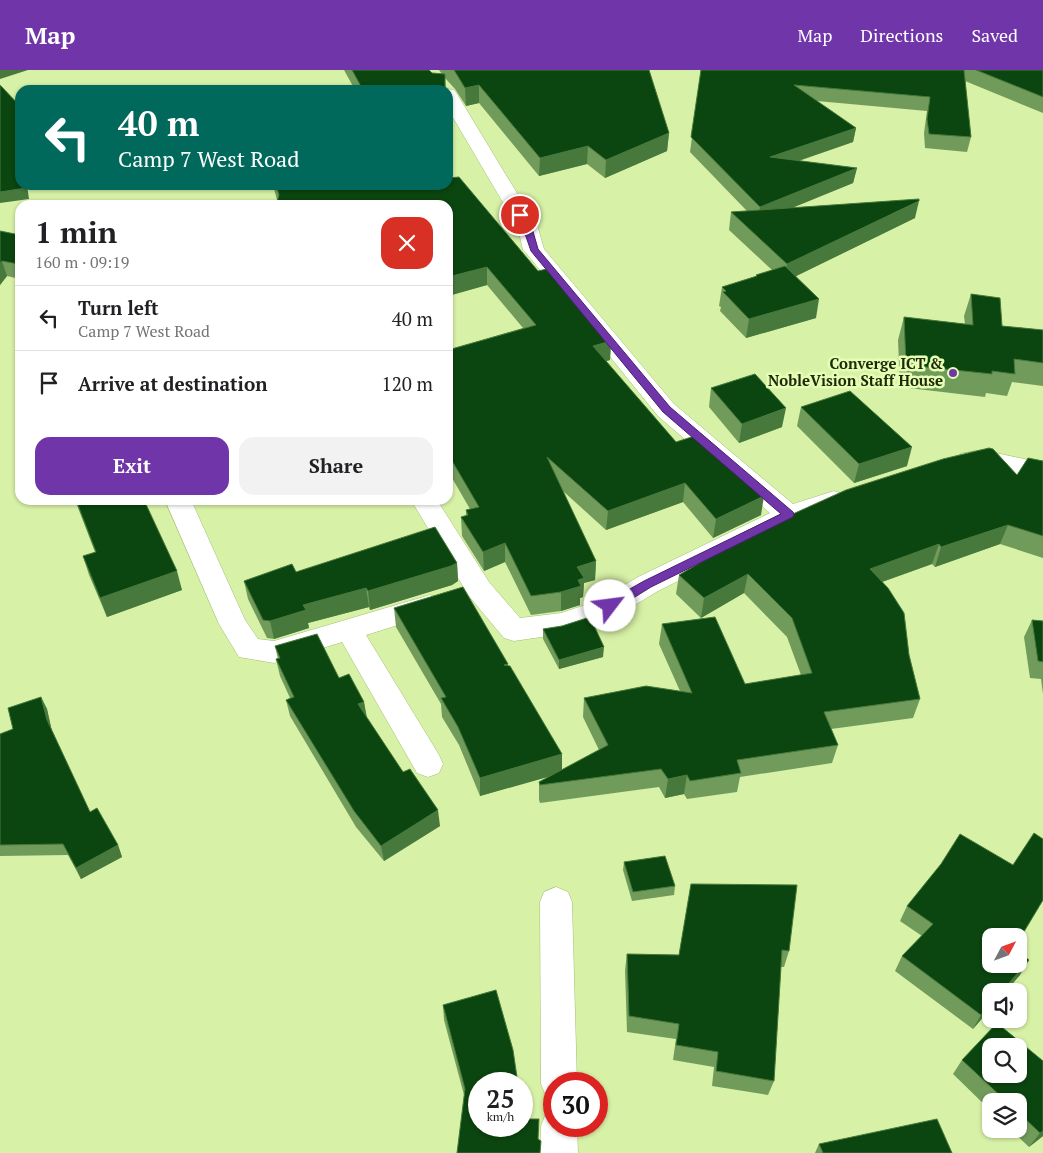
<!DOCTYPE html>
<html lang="en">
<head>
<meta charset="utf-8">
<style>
	body { margin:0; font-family:"PT Serif",serif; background:#f2f2f2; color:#202124; height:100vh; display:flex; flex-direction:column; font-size:19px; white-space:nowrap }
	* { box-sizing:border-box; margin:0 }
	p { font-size:16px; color:#757577 }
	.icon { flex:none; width:28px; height:28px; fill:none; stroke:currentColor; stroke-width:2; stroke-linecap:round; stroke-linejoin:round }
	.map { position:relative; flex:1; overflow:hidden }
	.panel { position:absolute; left:15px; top:130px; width:438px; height:305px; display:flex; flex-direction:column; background:#fff; border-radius:15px; box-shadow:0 1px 4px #0004 }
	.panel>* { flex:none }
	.top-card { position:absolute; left:15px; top:15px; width:438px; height:105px; border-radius:15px; box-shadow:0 1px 4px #0004; background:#00695c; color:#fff; overflow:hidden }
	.needle { width:32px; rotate:49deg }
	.fabs { position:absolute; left:982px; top:858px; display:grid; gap:10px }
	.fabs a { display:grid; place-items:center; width:45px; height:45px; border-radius:10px; background:#fff; box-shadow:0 1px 4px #0004; font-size:25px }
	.speed { position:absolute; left:468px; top:1002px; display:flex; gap:10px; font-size:25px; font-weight:700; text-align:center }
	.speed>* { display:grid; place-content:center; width:65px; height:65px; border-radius:50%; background:#fff; box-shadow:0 1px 4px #0004; line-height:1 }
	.speed small { font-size:12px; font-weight:400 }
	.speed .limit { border:8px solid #d22; background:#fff; color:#111 }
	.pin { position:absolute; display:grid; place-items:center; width:42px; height:42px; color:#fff; margin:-21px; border:2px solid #fff; border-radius:50%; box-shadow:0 1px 5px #0007 }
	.me { position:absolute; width:55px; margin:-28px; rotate:60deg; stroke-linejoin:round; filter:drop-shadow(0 0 4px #0008) }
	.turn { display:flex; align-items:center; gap:18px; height:105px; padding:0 20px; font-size:22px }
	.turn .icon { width:65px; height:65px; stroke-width:2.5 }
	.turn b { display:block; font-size:35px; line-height:42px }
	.round { display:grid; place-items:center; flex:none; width:52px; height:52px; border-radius:15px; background:#f2f2f2 }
	.overview { display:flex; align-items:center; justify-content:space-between; height:85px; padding:0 20px }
	h1 { font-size:30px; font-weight:600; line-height:38px }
	.action { display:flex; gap:10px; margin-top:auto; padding:10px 20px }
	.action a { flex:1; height:58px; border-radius:15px; background:#7135aa; color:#fff; font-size:20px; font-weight:600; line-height:58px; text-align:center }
	.action a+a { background:#f2f2f2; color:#202124 }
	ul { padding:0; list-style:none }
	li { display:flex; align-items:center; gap:15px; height:65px; padding:0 20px; border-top:1px solid #e0e0e0 }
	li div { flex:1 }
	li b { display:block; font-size:19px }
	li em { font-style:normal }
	header { display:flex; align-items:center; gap:30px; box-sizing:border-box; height:70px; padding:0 25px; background:#7135aa; color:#fff }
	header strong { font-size:24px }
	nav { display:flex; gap:28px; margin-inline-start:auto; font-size:18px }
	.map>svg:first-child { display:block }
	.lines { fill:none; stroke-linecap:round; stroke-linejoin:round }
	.minor-casing { stroke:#a5be75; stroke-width:1 }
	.minor { fill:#fff; fill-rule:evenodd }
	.wall { fill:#719b5a; fill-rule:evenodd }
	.shaded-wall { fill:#48793c }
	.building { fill:#0b450f; stroke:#48793c; fill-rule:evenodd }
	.route { fill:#7135aa; stroke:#49226e }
	.poi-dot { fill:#7135aa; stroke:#e4ffb3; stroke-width:2 }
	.labels { text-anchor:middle; stroke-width:5; stroke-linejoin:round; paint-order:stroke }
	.poi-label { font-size:15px; font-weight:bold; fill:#1e2709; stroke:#e4ffb3; text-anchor:end }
</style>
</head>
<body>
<header>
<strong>Map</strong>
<nav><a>Map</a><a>Directions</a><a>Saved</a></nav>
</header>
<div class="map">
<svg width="1043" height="1083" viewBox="0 0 1043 1083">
	<rect width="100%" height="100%" fill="#d7f1a6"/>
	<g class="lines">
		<defs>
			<g id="minor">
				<polygon points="448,19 454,20 457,24 538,158 544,179 674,334 793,434 834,421 843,424 847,430 843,436 798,451 658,521 620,544 561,564 514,571 504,568 469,526 411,430 437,430 489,512 520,548 561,543 600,530 638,507 770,443 658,346 527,184 523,180 518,158 448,39 448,20 442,20"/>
				<polygon points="982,380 1043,393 1043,411 982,396 969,398 960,396 957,390 960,384"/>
				<polygon points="165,430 191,430 245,550 258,569 274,571 430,525 440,528 444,535 440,542 366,565 439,685 443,694 439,703 428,707 417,703 342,572 274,593 239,587 219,554"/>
				<polygon points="556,817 568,822 572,832 577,1014 554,1014 554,1030 546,1026 541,1014 540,832 544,822"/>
				<polygon points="554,1040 554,1056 577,1056 578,1083 540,1083 541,1056 546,1043"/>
			</g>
		</defs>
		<use href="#minor" class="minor-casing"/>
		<use href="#minor" class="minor"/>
	</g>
	<g class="wall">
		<polygon points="344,0 429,0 432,3 442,4 439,0 649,0 669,63 667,81 605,108 587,94 539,106 479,33 466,36 455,19 445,8 446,20 355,20"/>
		<polygon points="701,0 1043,0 1043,43 965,11 971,67 967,82 925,78 924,63 927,41 817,31 856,58 853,72 799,91 857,98 853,113 792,138 915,148 796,206 816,248 746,268 720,241 721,237 719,236 722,217 756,207 756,205 772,200 729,160 731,142 747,141 690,82"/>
		<polygon points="273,115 448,115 611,271 610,290 606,291 676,372 761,445 713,468 683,432 606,460 563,421 596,491 595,510 584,513 583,527 580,528 580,535 561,541 531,545 505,492 484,501 462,466 461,447 466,446 466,440 470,439 448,401 448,280 523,258 487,215 448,226 448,135 277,130"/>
		<polygon points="0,161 20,165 20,209 7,206 0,215"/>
		<polygon points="971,224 1002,256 1043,260 1043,316 1012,312 1007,326 986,323 985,327 900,317 898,270 904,247 965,254 964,246"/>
		<polygon points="711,318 782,357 739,373 709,337"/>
		<polygon points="801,337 907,396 854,413 797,356"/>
		<polygon points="1043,391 1043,488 1000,474 935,497 932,494 882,512 909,585 920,629 913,648 831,659 838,675 832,693 740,707 737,722 687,729 684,724 665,728 659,717 540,733 539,730 539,712 552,705 480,726 459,675 442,647 441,634 396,557 394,538 508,594 508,596 562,684 562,700 599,680 583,647 584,628 680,621 659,574 662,554 745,614 801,605 787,567 744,523 701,548 676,524 679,505 732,474 733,468 784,448 1017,405"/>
		<polygon points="75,430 144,430 182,520 107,547 89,505 83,486 95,482"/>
		<polygon points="457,493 458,511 452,515 370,540 369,537 308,553 309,558 274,569 267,568 248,529 244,511"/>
		<polygon points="1032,550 1043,551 1043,624 1041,609 1030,608 1024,567"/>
		<polygon points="543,559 603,587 559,599 543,569"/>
		<polygon points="275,576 339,608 364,632 366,647 440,756 384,791 356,757 290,646 286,630 290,628 280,606 276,589 278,589"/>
		<polygon points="41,627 47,639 52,661 90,742 118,775 122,787 81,809 68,785 0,786 0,664 13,659"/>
		<polygon points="624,792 675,816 674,825 632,831 623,800"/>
		<polygon points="691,814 789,881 784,897 781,897 774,1011 768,1025 712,1016 714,997 673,990 676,969 627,962 625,900 627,884 679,885"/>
		<polygon points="907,836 991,866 1020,905 1006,921 991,921 991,938 973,959 895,901 902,886 922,866 900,851"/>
		<polygon points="443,935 523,1049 539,1069 464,1025 444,950"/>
		<path d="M997 953 1043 991V1066L1029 1077 1010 1059H1019V1031H991V1041L953 1004 962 990ZM991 976H1019V1004H991Z"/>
		<polygon points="819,1074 823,1083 815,1083"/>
	</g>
	<g class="shaded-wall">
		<polygon points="0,0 28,0 0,9"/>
		<polygon points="479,15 479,33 466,36 465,18"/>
		<polygon points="856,58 853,72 768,101 770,87"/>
		<polygon points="669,63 667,81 605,108 606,90"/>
		<polygon points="588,76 587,94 539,106 540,88"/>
		<polygon points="857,98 853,113 757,152 760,137"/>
		<polygon points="26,115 27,115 29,129 0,133 0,122"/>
		<polygon points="919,131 915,148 784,212 787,194"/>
		<polygon points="20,167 20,201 18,194"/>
		<polygon points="2,191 7,206 0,215 0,193"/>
		<polygon points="487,197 487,215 448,226 448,207"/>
		<polygon points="819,229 816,248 746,268 749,249"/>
		<polygon points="611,271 610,290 592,295 593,276"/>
		<polygon points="786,338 782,357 739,373 742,354"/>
		<polygon points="912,377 907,396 854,413 859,394"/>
		<polygon points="685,413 683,432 606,460 608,441"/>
		<polygon points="764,426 761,445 713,468 716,449"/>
		<polygon points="1008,455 1000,474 935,497 941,477"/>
		<polygon points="505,473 505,492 484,501 483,482"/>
		<polygon points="939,474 932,494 865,518 870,499"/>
		<polygon points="596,491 595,510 584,513 583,527 580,528 580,535 561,541 561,522 577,497"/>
		<polygon points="457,493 458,511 452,515 370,540 368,521"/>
		<polygon points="177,501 182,520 107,547 100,528"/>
		<polygon points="748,504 744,523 701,548 704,528"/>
		<polygon points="366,518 369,537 308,553 309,558 274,569 270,551 303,535"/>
		<polygon points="604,577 603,587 559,599 559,590"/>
		<polygon points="41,627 47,639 52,662 47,650"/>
		<polygon points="364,632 367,648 358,634"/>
		<polygon points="562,684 562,703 480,726 480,708"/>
		<polygon points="687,705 684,724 665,728 668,709"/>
		<polygon points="438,740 440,756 384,791 381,776"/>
		<polygon points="118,775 122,787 81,809 76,798"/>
		<polygon points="1029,890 1020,905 1006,921 1002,921"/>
		<polygon points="991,933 991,938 973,959 981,945"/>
		<polygon points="1043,1061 1043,1066 1029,1077 1040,1063"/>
	</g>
	<g class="building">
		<polygon points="352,0 429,0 432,3 445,4 445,20 363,20"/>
		<polygon points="454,0 649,0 669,63 606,90 588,76 540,88 479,15 465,18"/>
		<polygon points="701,0 964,0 971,67 929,64 927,49 930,27 794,15 856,58 770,87 857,98 760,137 691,67"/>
		<polygon points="976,0 1043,0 1043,27"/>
		<polygon points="0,15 20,36 20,115 26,115 26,118 0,122"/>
		<polygon points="459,107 538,201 551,198 611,271 593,276 676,372 701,364 732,391 764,426 716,449 685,413 608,441 547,387 596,491 577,497 584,508 578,510 581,516 561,522 531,526 505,473 483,482 461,447 468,445 466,440 479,437 448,384 448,280 536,255 487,197 448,207 448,135 276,135 279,125 276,115 448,115 448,108"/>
		<polygon points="919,129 919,131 787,194 731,142"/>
		<polygon points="0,161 20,165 18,194 2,191 0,193"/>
		<polygon points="785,196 819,229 749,249 723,222 726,221 722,217 757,206 756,205"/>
		<polygon points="971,224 1000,228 1002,256 1043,260 1043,293 1014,289 1015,304 992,301 992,304 906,295 904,247 973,255"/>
		<polygon points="755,304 786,338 742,354 711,318"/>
		<polygon points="850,321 912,377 859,394 801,337"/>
		<polygon points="989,378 993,379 1017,405 1028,388 1043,391 1043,466 1008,455 941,477 939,474 870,499 888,518 904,543 909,585 920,629 824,642 838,675 737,690 741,703 690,711 687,705 668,709 661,699 540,715 539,712 608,675 584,628 646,616 692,623 662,554 715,547 745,614 812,603 792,548 748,504 704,528 679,505 736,472 733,468 781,444 784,448 846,420 943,389"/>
		<polygon points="76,430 144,430 177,501 100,528 83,486 96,482"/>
		<polygon points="435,457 457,493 451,496 368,521 366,518 303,535 306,540 270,551 263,550 244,511 292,494 296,502"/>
		<polygon points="463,517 508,594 504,595 510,596 562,684 480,708 458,657 441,628 446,627 394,538"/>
		<polygon points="590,547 604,577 559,590 543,559 562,556"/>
		<polygon points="1032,550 1043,551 1043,592 1038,591"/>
		<polygon points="317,564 339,608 349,604 364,632 358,634 403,702 410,699 438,740 381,776 354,741 286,630 294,627 276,589 280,588 275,576"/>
		<polygon points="41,627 47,650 90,742 97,738 118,775 76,798 63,774 0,775 0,664 13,659 8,638"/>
		<polygon points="1034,763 1043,769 1043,830 1019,870 1019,866 991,866 991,894 1019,894 1019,882 1029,890 1002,921 991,921 991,933 981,945 902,886 933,854 907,836 941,794 960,764 1013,795"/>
		<polygon points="665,786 675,816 633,822 624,792"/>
		<polygon points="691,814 797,815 789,881 782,880 774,1011 716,1001 718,982 676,975 679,954 629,946 627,884 679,885"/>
		<polygon points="496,920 513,980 518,1014 479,1014 479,1056 521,1056 521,1039 523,1049 539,1049 538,1069 541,1071 540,1083 457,1083 465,1019 443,935"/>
		<path d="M997 953 1043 991V1061L1040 1063 1019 1043V1031H1006L962 990ZM991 976H1019V1004H991Z"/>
		<polygon points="937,1049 952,1083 823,1083 819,1074"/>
	</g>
	<polygon class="route" points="517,143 524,145 532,158 538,179 670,337 793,442 794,444 793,447 651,517 614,540 605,540 604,536 605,533 644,511 781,444 663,342 531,181 523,158 516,145"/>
	<circle class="poi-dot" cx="953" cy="303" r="5"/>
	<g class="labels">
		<g class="poi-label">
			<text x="943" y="299">Converge ICT &amp;<tspan x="943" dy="17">NobleVision Staff House</tspan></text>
		</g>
	</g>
</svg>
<div class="fabs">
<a><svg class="needle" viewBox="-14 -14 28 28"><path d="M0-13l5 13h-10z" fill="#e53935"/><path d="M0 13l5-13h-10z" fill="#757577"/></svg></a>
<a><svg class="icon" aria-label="sound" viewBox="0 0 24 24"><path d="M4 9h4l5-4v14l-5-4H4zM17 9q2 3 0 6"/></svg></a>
<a><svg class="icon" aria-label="search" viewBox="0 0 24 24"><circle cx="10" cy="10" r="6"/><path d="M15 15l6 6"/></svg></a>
<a><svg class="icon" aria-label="layers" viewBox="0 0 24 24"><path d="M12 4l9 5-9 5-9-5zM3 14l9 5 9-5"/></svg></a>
</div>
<div class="speed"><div>25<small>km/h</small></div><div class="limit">30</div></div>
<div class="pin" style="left:520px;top:145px;background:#d93025"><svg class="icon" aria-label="arrive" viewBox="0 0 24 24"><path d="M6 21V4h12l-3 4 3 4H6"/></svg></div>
<svg class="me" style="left:610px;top:536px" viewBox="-20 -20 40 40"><circle r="19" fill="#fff"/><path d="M0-13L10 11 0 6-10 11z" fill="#7135aa"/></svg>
<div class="top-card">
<div class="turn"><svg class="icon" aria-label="left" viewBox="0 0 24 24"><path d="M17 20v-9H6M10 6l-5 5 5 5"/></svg><div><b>40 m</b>Camp 7 West Road</div></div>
</div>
<section class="panel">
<div class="overview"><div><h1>1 min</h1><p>160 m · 09:19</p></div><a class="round" style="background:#d93025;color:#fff"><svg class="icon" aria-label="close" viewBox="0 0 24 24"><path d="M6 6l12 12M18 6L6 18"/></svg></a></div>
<ul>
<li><svg class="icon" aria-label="left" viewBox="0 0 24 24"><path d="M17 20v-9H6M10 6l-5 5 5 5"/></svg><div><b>Turn left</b><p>Camp 7 West Road</p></div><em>40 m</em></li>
<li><svg class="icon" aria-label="arrive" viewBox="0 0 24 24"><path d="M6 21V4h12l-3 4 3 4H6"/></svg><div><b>Arrive at destination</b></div><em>120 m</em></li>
</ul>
<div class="action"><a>Exit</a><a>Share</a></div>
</section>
</div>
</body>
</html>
